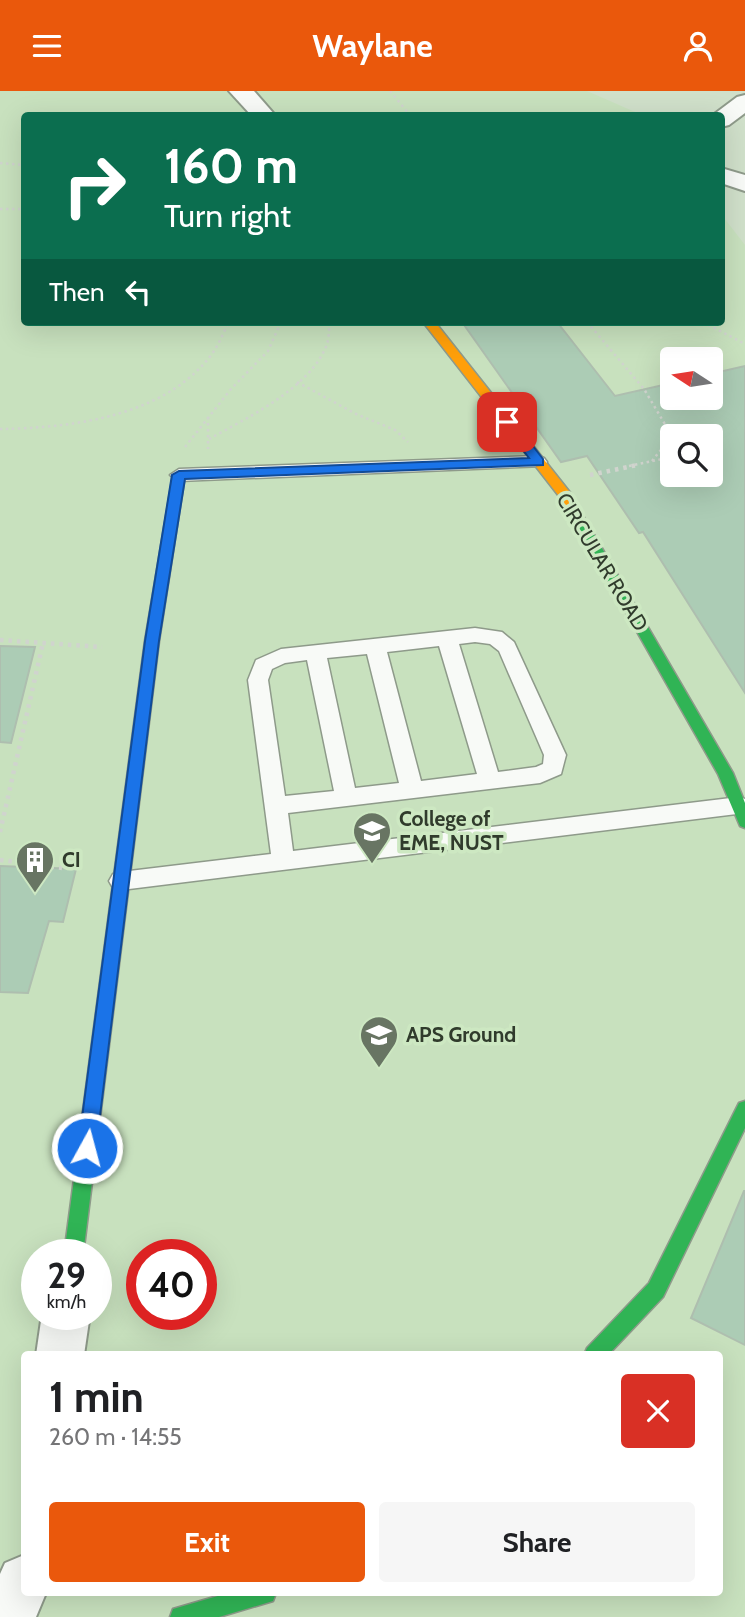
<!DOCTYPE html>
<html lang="en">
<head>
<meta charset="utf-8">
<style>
	body { margin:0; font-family:Cabin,sans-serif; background:#f6f6f6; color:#202124; height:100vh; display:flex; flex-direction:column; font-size:26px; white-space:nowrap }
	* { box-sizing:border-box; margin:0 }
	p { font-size:23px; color:#757577 }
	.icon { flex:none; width:38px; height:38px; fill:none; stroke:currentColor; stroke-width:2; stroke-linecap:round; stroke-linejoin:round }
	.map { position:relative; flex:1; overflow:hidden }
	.sheet { position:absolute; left:21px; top:1260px; width:702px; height:245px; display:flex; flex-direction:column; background:#fff; border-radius:7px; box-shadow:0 7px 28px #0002 }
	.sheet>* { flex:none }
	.banner { position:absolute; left:21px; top:21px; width:704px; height:214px; border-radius:7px; box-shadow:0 7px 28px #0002; background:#0b6e4f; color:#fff; overflow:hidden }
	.needle { width:46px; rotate:282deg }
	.controls { position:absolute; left:660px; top:256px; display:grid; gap:14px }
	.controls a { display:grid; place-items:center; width:63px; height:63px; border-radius:7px; background:#fff; box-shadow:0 7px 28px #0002; font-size:35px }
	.speed { position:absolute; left:21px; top:1148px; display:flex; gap:14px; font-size:35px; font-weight:700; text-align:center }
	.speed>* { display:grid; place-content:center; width:91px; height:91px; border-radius:50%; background:#fff; box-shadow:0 7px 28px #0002; line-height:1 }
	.speed small { font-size:18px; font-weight:400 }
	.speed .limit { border:10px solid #d22; background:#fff; color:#111 }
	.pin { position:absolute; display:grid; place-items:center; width:60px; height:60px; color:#fff; margin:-30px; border-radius:14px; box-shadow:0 4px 10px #0006 }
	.me { position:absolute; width:77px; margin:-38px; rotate:7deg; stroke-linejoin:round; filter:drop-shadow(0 0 5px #0008) }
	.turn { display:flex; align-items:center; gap:24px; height:147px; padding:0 28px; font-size:32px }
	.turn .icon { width:91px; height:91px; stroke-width:2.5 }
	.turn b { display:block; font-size:49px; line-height:60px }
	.then { display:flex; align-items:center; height:66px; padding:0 28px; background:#0003; gap:14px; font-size:26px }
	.round { display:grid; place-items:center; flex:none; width:74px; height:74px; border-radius:7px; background:#f6f6f6 }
	.head { display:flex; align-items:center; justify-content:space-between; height:119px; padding:0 28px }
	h1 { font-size:42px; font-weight:700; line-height:52px }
	.primary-button { display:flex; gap:14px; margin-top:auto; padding:14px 28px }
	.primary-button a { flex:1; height:80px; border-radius:7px; background:#ea580c; color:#fff; font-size:28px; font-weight:700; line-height:80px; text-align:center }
	.primary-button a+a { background:#f6f6f6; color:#202124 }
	header { display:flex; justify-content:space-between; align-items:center; height:91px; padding:0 28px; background:#ea580c; color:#fff; font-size:32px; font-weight:700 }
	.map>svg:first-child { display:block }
	.built { fill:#c8e1be; fill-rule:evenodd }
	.building { fill:#acccb5; stroke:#aebeaf; stroke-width:2; fill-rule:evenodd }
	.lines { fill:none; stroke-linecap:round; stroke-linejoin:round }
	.lane-casing { stroke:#8e9a8a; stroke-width:3 }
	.street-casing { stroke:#8e9a8a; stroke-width:4 }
	.fast-casing { stroke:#8e9a8a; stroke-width:3 }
	.slow-casing { stroke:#8e9a8a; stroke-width:3 }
	.path-far1 { stroke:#d0d4ce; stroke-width:2.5; stroke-dasharray:2.5 3.5; stroke-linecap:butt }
	.path { stroke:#d0d4ce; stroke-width:4.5; stroke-dasharray:3.5 5; stroke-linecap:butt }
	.lane { fill:#f8faf7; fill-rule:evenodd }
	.street { fill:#f8faf7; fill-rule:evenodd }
	.fast { fill:#30b455; fill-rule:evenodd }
	.slow { fill:#ff9f0a; fill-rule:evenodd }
	.route { fill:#1a73e8; stroke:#114b97; stroke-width:2 }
	.labels { text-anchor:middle; stroke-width:7; stroke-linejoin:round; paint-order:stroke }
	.street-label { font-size:21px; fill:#303b2c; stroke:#cde8c2 }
	.poi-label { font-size:21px; font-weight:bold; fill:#303b2c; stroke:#cde8c2; text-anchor:start }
</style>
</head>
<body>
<header><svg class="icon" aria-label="menu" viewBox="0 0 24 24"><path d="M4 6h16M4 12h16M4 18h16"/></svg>Waylane<svg class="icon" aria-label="person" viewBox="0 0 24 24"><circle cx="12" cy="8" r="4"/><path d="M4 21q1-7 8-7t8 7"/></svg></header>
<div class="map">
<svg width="745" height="1526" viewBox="0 0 745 1526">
	<rect width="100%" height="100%" fill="#d0e0ca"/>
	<path class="built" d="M0 0H587L642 24H24V231H721V123L745 154V1526H0ZM672 268H710V306H672ZM672 345H710V383H672ZM37 1164H96V1223H37ZM142 1164H201V1223H142ZM24 1264H719V1502H24Z"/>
	<g class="building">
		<path d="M462 231H557L615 305 672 292V306H710V283L745 275V602L643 441 639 442 587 365 561 371ZM672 345H710V383H672Z"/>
		<polygon points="0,555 35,556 11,652 0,651"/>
		<polygon points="0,775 76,778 63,831 49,830 28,902 0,901"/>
		<polygon points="744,1100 745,1100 745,1254 691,1227"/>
	</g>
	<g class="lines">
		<defs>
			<g id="lane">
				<polygon points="538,365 544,367 547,371 544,375 179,390 170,384 179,378"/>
				<path d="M475 537 502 541 514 551 566 664 561 683 540 692 288 722 293 760 739 706 745 708V722L121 799 113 797 109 790 113 783 121 781 271 763 248 589 256 569 281 558ZM475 551 490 553 499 560 544 664 543 673 536 676 498 681 459 553ZM439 555 477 683 421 690 387 561ZM367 563 399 692 355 697 327 567ZM307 569 334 700 285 705 268 589 272 578 285 572Z"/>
			</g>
			<g id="street">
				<polygon points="229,0 254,0 275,24 251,24"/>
				<polygon points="745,4 745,22 729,34 721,36 721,24 713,24 737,6"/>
				<polygon points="721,77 745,84 745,100 721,92"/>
				<polygon points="42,1223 90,1223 84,1264 36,1264"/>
				<polygon points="24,1464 24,1502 46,1502 36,1526 0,1526 0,1483 5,1472"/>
			</g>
			<g id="fast">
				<polygon points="179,380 185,384 159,550 83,1164 64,1164 145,550 173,384"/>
				<polygon points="576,419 582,423 733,682 745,712 745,737 740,735 718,683 570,423"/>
				<polygon points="745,1010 745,1037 663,1206 608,1264 584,1264 587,1257 649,1192 739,1012"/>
				<polygon points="228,1502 276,1502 273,1510 219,1526 170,1526 173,1518"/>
			</g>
			<polygon id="slow" points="423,231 435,231 572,404 582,423 581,426 571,426 562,409"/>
		</defs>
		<use href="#lane" class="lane-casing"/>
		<use href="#street" class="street-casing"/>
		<use href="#fast" class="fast-casing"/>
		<use href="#slow" class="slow-casing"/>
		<g class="path-far1">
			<polyline points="390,0 410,24"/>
			<polyline points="0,72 24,74"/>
			<polyline points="0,118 24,118"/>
			<polyline points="587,231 644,298 672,345"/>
			<polyline points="703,231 745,253"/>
			<polyline points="297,291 356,323 395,339 408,351"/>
			<polyline points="208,326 208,358"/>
			<path d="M0 338C72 337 169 325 214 260 220 251 224 240 229 231"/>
			<path d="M209 348C247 327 312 296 327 253 329 246 329 238 330 231"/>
			<polyline points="185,356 231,298 268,260 281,231"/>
			<polyline points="652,370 672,345"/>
			<polyline points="629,375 672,366"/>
		</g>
		<g class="path">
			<polyline points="590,384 637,374"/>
			<polyline points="0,549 102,556"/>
			<polyline points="0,741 43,552"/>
			<polyline points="0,769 62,777"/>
		</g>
		<use href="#lane" class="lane"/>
		<use href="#street" class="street"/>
		<use href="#fast" class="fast"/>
		<use href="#slow" class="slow"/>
	</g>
	<polygon class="route" points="507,327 512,328 543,368 543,374 185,388 159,550 96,1057 94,1063 87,1065 81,1063 78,1057 145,550 172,384 179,380 529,367 501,331"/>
	<defs>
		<symbol id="university-pin" viewBox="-11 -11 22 30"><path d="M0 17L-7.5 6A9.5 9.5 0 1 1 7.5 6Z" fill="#687563" stroke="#cde8c2"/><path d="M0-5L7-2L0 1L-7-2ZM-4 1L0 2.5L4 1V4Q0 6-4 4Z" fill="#fff"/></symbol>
		<symbol id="building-pin" viewBox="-11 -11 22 30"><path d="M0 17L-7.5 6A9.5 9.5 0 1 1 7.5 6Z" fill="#687563" stroke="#cde8c2"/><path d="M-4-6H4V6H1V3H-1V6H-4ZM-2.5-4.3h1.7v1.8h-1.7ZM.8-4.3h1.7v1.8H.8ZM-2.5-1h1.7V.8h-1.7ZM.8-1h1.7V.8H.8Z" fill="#fff"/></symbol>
		<symbol id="school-pin" viewBox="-11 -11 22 30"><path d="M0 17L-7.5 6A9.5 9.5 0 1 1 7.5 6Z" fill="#687563" stroke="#cde8c2"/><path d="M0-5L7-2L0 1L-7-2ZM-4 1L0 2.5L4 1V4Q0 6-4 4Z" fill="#fff"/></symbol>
	</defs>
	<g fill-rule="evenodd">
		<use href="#university-pin" x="350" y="718" width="44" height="60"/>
		<use href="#building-pin" x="13" y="747" width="44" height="60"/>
		<use href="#school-pin" x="357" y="922" width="44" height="60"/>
	</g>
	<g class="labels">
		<g class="street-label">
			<text transform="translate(602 471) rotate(59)" y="7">CIRCULAR ROAD</text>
		</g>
		<g class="poi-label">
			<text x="399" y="735">College of<tspan x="399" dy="24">EME, NUST</tspan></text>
			<text x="62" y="776">CI</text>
			<text x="406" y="951">APS Ground</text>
		</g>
	</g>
</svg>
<div class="controls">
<a><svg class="needle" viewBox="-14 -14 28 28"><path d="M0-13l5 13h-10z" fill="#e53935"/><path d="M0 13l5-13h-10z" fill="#757577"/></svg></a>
<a><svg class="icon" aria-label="search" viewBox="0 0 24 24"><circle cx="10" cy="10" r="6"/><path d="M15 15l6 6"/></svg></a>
</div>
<div class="speed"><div>29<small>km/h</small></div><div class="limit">40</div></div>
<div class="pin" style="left:507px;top:331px;background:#d93025"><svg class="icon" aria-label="arrive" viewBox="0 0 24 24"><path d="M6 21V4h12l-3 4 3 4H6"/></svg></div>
<svg class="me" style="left:87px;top:1057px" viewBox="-20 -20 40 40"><circle r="17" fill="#1a73e8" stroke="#fff" stroke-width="3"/><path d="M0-11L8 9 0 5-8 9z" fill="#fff"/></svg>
<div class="banner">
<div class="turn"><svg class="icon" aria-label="right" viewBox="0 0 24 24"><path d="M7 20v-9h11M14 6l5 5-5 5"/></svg><div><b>160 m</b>Turn right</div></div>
<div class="then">Then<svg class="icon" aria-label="left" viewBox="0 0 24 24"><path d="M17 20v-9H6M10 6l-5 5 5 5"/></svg></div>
</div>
<section class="sheet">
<div class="head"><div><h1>1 min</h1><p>260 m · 14:55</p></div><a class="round" style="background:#d93025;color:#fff"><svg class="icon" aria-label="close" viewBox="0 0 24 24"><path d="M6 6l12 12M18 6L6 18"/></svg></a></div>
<div class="primary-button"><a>Exit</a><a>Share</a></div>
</section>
</div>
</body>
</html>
